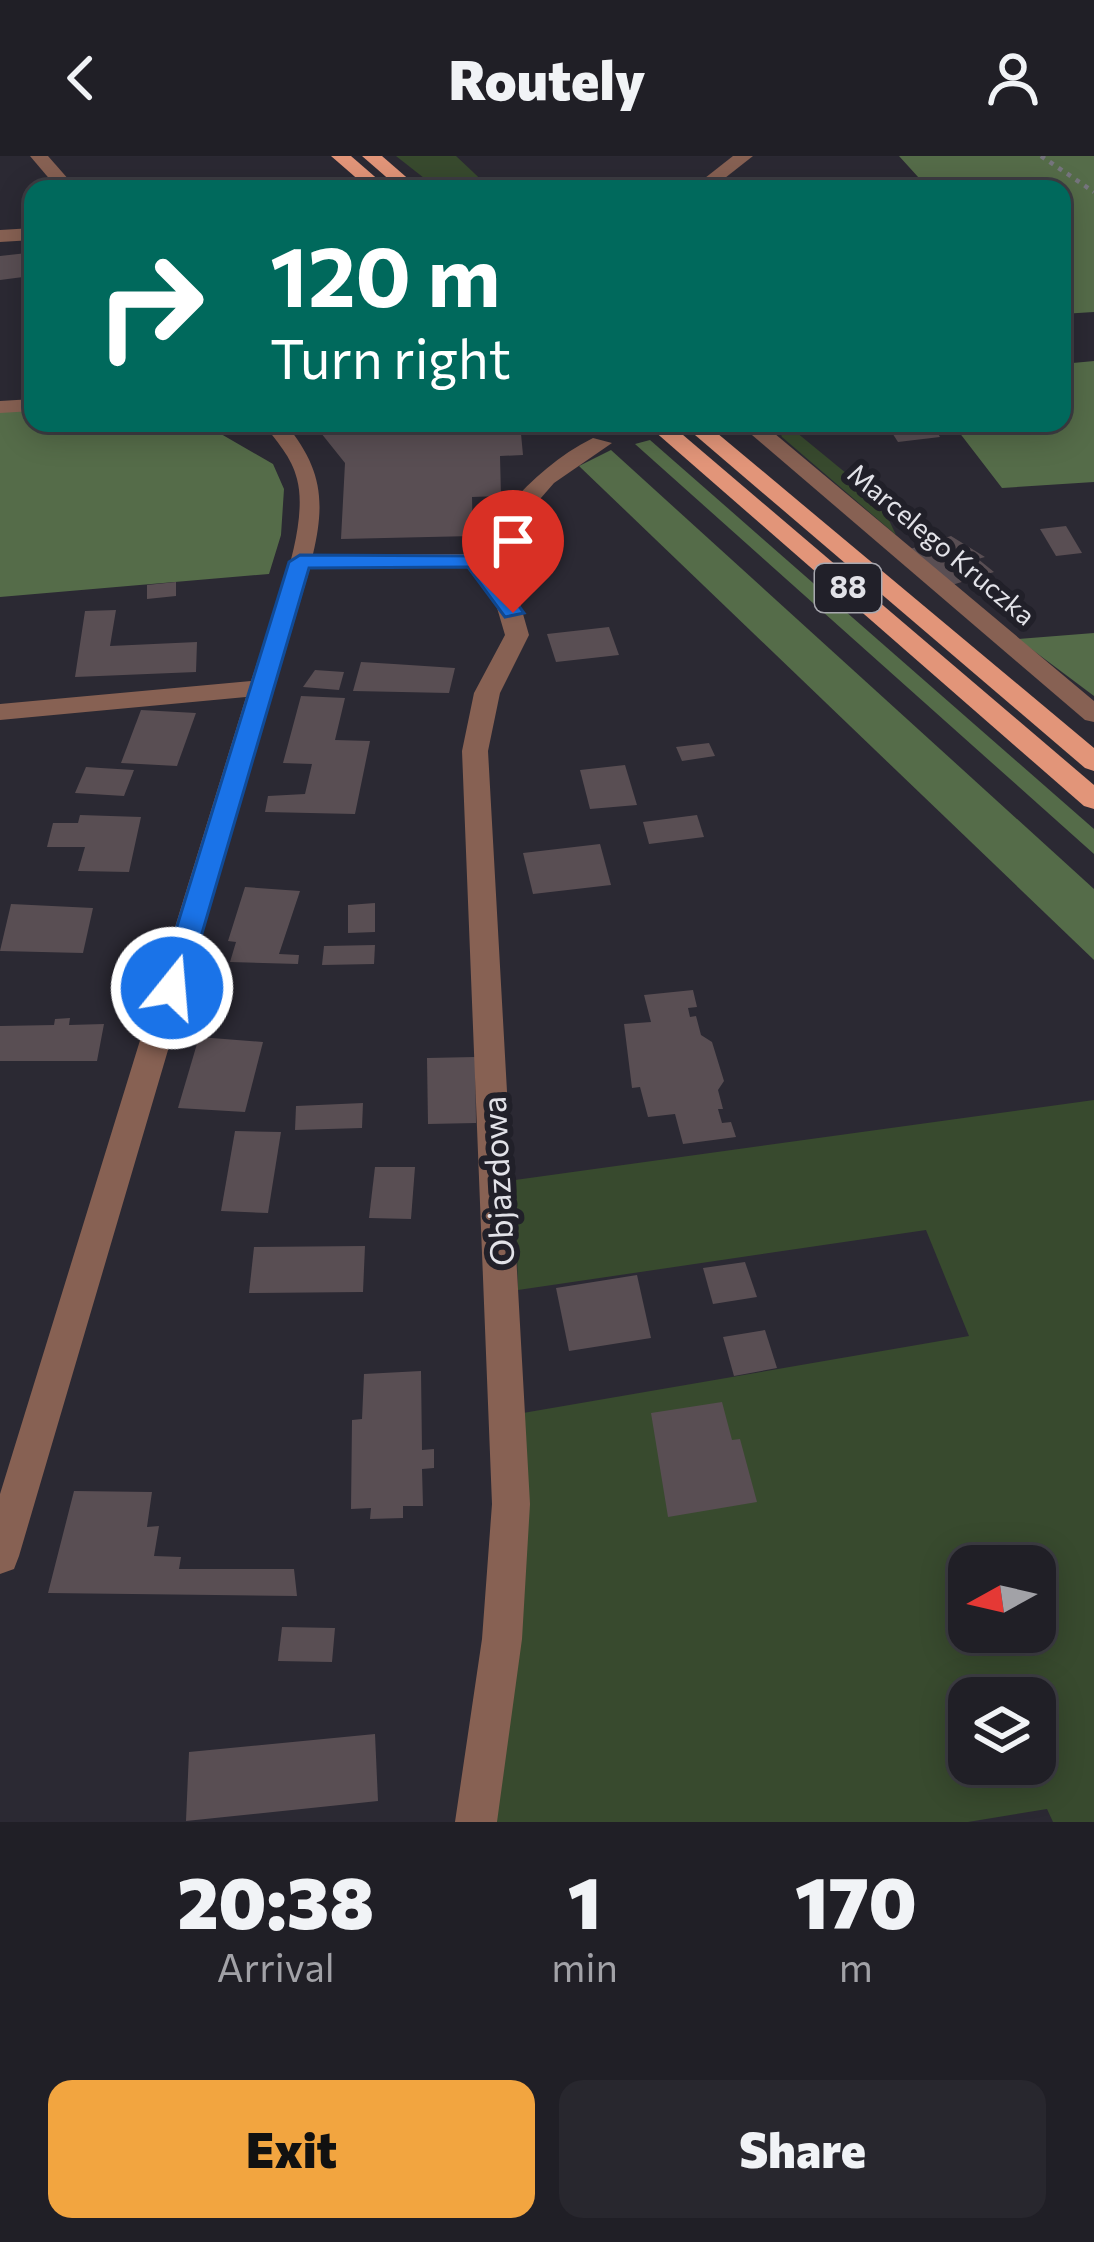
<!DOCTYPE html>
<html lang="en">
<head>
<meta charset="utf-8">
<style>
	body { margin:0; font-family:Commissioner,sans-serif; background:#28272e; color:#f1f3f6; height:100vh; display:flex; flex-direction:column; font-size:45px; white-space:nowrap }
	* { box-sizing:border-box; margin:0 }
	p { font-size:39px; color:#a2a2a7 }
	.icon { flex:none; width:66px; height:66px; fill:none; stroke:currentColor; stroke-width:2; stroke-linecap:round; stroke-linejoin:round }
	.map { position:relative; height:1666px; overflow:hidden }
	.drawer { display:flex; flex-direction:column; background:#201f26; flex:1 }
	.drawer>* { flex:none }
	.banner { position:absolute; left:24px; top:24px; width:1047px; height:252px; border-radius:24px; box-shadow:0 6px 30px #0003,0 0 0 3px #3d3d43; background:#00695c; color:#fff; overflow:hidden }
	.needle { width:78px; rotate:262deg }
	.controls { position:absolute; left:948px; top:1389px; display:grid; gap:24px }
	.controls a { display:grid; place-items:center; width:108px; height:108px; border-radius:24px; background:#201f26; box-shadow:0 6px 30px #0003,0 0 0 3px #3d3d43; font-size:60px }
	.pin { position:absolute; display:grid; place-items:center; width:102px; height:102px; color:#fff; margin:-123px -51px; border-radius:50% 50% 50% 0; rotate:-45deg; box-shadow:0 0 12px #0007 }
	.pin .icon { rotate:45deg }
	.me { position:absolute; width:132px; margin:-66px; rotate:17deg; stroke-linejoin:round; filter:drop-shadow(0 0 9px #0008) }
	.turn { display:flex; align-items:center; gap:42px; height:252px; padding:0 48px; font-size:54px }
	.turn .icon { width:156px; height:156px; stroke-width:2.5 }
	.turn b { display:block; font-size:84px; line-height:102px }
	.eta { display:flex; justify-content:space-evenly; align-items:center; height:204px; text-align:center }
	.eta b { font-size:72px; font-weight:800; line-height:84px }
	.action { display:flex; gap:24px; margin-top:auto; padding:24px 48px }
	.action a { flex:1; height:138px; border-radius:24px; background:#f2a540; color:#111; font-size:48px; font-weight:800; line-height:138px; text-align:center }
	.action a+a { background:#28272e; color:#f1f3f6 }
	header { display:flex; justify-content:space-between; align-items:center; height:156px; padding:0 48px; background:#201f26; font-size:54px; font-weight:800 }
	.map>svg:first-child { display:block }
	.green { fill:#384a2e; fill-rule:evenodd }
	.forest { fill:#556c49 }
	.building { fill:#594e53 }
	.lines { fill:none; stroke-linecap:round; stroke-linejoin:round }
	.path { stroke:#76757e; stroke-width:4.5; stroke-dasharray:4.5 6; stroke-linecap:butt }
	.minor { fill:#876153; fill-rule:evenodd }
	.major { fill:#e29579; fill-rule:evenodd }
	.route { fill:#1a73e8; stroke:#114b97; stroke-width:3 }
	.labels { text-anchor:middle; stroke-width:12; stroke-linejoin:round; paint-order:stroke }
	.far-street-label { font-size:27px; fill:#e2e2e8; stroke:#212029 }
	.shield { fill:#212029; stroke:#a8a8af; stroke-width:3 }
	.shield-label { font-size:30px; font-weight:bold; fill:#e2e2e8 }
	.street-label { font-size:33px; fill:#e2e2e8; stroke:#212029 }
</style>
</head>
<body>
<header><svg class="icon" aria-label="back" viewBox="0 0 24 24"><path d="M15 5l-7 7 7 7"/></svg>Routely<svg class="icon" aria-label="person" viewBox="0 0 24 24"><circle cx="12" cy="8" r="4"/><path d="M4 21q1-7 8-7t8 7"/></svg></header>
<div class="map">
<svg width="1094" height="1666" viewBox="0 0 1094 1666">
	<rect width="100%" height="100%" fill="#2b2933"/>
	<g class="green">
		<polygon points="396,0 456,0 491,33 438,33"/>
		<polygon points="777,267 785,267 880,345 896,379 782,281"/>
		<path d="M1094 944V1666H1053L1047 1653 968 1666H491L523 1257 969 1180 926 1074 518 1134 515 1024ZM969 1410H1035V1476H969ZM969 1542H1035V1608H969Z"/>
	</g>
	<g class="forest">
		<polygon points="899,0 1094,0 1094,156 1062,158 1062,33 929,33"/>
		<polygon points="1094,205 1094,326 1002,332 952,267 1062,267 1062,208"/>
		<polygon points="33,254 33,267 202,267 273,308 284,333 281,379 269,418 0,441 0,256"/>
		<polygon points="650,284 1094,673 1094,698 635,288"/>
		<polygon points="611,294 1094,733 1094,804 579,310"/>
		<polygon points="1094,477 1094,540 1018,483"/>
	</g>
	<g class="building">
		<polygon points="27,97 31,120 0,124 0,100"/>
		<polygon points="313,267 520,267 523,299 500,300 501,340 472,341 473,380 341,383 345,307"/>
		<polygon points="904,267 932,267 940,281 898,286 887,269"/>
		<polygon points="1066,370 1082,397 1056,400 1040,373"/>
		<polygon points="951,380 985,401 978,403 994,416 952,429 910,393"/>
		<polygon points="176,426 176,440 147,443 147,429"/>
		<polygon points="116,454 110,490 197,486 196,516 75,521 85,455"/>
		<polygon points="609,471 619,499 556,506 547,478"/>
		<polygon points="361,506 394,508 455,512 449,537 353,535"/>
		<polygon points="315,514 344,516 339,534 303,531"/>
		<polygon points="301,540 345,542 335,584 370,585 355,658 265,656 268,640 305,638 312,608 283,607"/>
		<polygon points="141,554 196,557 177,610 121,607"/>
		<polygon points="709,587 715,600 682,605 676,591"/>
		<polygon points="625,609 637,649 590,653 580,614"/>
		<polygon points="86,611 101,612 134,614 124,640 75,637"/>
		<polygon points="80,659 141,661 129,716 78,715 85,691 47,691 53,667 78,667"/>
		<polygon points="697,659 704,681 649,688 643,666"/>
		<polygon points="600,688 611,729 533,738 523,697"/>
		<polygon points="245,731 300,735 279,798 299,799 298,808 230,806 236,786 228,785"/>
		<polygon points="375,747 375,776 348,777 348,749"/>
		<polygon points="11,748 93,752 83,797 0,795"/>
		<polygon points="375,789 374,808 322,809 324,790"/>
		<polygon points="693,834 697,851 688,852 690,861 696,860 701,879 712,886 724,925 718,934 723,953 718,953 722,967 731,966 736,981 683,988 675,958 648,961 640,931 632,932 624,868 651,866 644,839"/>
		<polygon points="70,862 69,869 104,868 97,905 0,905 0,870 54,869 55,863"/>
		<polygon points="199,881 263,886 245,956 178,952"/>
		<polygon points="475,901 476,967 428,968 427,902"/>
		<polygon points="363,947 362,972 295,974 296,950"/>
		<polygon points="235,975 281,976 268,1057 221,1055"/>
		<polygon points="375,1011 415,1011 411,1063 369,1062"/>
		<polygon points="365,1090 363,1136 249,1137 254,1091"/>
		<polygon points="745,1106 757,1141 713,1148 703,1112"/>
		<polygon points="637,1119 651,1182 569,1195 556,1132"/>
		<polygon points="765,1174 777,1212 734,1220 723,1181"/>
		<polygon points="421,1215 422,1294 434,1293 434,1312 422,1313 423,1350 403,1350 403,1362 370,1363 371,1352 351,1353 352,1264 362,1263 364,1218"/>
		<polygon points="722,1246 732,1284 740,1283 757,1346 668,1361 651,1257"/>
		<polygon points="74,1335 152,1336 147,1371 159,1370 154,1400 181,1401 179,1413 294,1413 297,1440 48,1437"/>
		<polygon points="282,1471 335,1472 332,1506 278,1505"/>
		<polygon points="375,1578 378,1645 186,1665 189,1596"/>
	</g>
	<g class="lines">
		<polyline class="path" points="1041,0 1094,36"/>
		<g class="minor">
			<polygon points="30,0 48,0 77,33 58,33"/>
			<polygon points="733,0 753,0 711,33 691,33"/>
			<polygon points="33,72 33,84 0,86 0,74"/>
			<polygon points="33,243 33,255 0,257 0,245"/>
			<path d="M263 267H285C321 311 326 343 313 398H467C505 353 539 309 593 282L612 287 554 327 486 405 519 444 529 479 500 537 488 595 530 1348 522 1483 497 1666H455L482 1483 492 1348 462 595 474 537 505 479 495 445 467 412H310L19 1400 14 1413 0 1418V1338L246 541 0 564V548L251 525C267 474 311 375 297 323 292 301 276 285 263 267Z"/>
			<polygon points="738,267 762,267 1094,545 1094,566 1085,564"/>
		</g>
		<g class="major">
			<polygon points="331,0 351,0 389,33 369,33"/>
			<polygon points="362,0 382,0 420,33 400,33"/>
			<polygon points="645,267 669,267 1094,629 1094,653 1084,650"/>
			<polygon points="681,267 705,267 1094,592 1094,615 1085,612"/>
		</g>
	</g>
	<polygon class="route" points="300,399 482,400 524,457 505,461 468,411 309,412 186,832 172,842 158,832 289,406"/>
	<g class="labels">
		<g class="far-street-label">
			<text transform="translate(941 389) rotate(40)" y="9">Marcelego Kruczka</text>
		</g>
		<rect class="shield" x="815" y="408" width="66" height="48" rx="9"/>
		<g class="shield-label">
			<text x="848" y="442">88</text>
		</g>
		<g class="street-label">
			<text transform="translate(498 1025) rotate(-93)" y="12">Objazdowa</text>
		</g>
	</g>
</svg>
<div class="controls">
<a><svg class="needle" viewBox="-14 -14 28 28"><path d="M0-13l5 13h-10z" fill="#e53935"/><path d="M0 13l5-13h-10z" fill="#a2a2a7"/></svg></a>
<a><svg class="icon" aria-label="layers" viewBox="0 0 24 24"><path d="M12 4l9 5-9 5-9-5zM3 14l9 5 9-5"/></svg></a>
</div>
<div class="pin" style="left:513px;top:457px;background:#d93025"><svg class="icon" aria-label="arrive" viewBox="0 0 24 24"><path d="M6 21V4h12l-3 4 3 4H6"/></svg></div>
<svg class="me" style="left:172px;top:832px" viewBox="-20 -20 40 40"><circle r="17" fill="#1a73e8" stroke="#fff" stroke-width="3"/><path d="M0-11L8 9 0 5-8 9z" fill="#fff"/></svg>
<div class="banner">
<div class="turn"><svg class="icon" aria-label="right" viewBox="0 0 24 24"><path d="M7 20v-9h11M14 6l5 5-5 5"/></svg><div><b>120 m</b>Turn right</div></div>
</div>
</div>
<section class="drawer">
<div class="eta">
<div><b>20:38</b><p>Arrival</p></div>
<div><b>1</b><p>min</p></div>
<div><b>170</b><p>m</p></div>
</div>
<div class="action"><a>Exit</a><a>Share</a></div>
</section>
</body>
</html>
